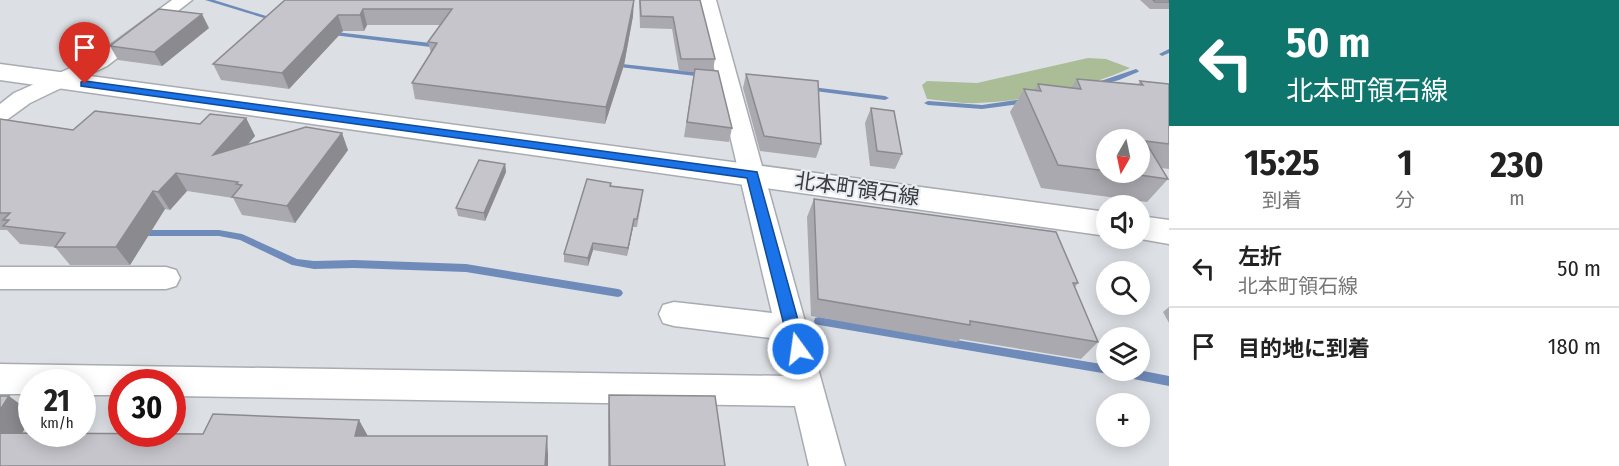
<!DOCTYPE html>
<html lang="ja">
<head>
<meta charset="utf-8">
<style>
	body { margin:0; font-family:"Fira Sans Condensed","Noto Sans JP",sans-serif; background:#f2f2f2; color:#222; height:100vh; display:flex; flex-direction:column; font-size:22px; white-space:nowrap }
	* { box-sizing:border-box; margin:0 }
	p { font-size:20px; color:#767676 }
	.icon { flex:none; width:33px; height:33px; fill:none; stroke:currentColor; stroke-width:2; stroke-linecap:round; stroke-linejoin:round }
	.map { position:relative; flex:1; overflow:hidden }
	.details { display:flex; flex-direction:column; background:#fff; width:450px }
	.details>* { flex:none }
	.guide { background:#0f766e; color:#fff; overflow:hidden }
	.needle { width:39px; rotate:189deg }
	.buttons { position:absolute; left:1096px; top:129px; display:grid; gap:12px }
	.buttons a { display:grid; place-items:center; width:54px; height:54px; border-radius:50%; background:#fff; box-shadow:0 3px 15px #0003; font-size:30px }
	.speed { position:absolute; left:18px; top:369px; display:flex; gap:12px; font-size:30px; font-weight:700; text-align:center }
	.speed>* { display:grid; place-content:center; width:78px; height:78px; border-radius:50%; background:#fff; box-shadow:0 3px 15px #0003; line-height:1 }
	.speed small { font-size:15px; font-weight:400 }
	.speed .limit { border:9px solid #d22; background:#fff; color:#111 }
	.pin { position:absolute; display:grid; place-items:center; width:51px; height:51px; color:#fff; margin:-62px -26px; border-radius:50% 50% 50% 0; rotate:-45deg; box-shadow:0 0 6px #0007 }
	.pin .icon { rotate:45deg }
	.me { position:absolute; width:66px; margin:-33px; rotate:346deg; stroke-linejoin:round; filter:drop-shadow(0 0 4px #0008) }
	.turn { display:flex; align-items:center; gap:21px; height:126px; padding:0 18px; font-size:27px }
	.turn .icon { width:78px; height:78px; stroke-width:2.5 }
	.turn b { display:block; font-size:42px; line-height:51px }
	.eta { display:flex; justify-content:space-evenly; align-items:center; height:102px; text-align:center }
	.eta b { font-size:36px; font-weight:700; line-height:42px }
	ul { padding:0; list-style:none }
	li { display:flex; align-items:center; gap:18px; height:78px; padding:0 18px; border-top:2px solid #e0e0e0 }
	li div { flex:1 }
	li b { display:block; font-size:22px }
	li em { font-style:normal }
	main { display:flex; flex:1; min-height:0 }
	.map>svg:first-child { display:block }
	.green { fill:#aabd97 }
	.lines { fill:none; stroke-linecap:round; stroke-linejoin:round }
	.stream { fill:#6f8bba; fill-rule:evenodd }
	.minor-casing { stroke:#a8acb1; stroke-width:3 }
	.secondary-casing { stroke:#a8acb1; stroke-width:3 }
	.minor { fill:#fff; fill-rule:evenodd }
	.secondary { fill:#fff; fill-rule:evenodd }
	.wall { fill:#aaa9af; fill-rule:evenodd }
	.shaded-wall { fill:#8b8a8e }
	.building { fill:#c6c5cb; stroke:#8b8a8e; stroke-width:1.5 }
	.route { fill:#1a73e8; stroke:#114b97; stroke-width:1.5 }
	.labels { text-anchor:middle; stroke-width:4.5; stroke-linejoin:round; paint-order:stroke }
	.street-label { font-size:21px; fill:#3a3b3d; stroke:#e9edf3 }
</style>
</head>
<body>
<main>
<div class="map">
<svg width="1169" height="466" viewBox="0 0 1169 466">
	<rect width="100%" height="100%" fill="#dce0e5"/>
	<path class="green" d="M1088 58 1106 59 1130 68C1088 88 1011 105 963 103 951 102 939 100 927 99L922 85 927 81 977 83Z"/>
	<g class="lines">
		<g class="stream">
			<polygon points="205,0 214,0 279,20 274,21"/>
			<polygon points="327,31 439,44 442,46 439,48 325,34 324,33"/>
			<polygon points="1169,49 1169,53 1162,56 1159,54"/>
			<polygon points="613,63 704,73 707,75 704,77 611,66 610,65"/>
			<polygon points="1136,69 1139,71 1138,72 1119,80 1096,86 1092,84"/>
			<polygon points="804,86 885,96 889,98 885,100 807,90 803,88"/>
			<polygon points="1024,99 1027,99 1027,103 982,109 928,105 924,103 928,101 982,105"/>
			<polygon points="139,230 219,230 242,234 297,259 314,261 354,260 466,264 618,289 621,290 623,293 621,296 618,297 466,272 354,268 314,269 292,265 240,240 219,236 139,236 134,233"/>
			<polygon points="819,317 1107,365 1107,370 1138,370 1169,376 1169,386 1108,374 819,325 815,324 814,321 815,318"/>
		</g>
		<defs>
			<g id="minor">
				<polygon points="172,0 192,0 107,66 30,103 8,119 0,121 0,104 14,93 93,58"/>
				<polygon points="698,0 716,0 845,466 809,466 795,406 172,396 172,382 122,382 122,395 82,395 82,382 32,382 32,394 0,394 0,364 787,376 779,339 674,326 663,323 659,314 663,305 674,302 772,313"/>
				<polygon points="0,267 166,267 176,270 180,278 176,286 166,289 0,289"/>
			</g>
			<g id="secondary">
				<polygon points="0,64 1107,212 1107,236 0,80"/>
				<polygon points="1140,216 1169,220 1169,244 1135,238 1140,238"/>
			</g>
		</defs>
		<use href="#minor" class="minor-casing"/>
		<use href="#secondary" class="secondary-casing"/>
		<use href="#minor" class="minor"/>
		<use href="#secondary" class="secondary"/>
	</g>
	<g class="wall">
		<polygon points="285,0 633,16 624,65 605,124 415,99 412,83 431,53 428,42 441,25 367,25 364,31 343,31 289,89 221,80 213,64"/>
		<polygon points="639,0 700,0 715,59 713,70 732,128 729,142 684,137 694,72 679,71 672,29 640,28"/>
		<polygon points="1140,0 1169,0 1169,9 1150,9"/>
		<polygon points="209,28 162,66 118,60 110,46"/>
		<polygon points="746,74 821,144 816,158 760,151 743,88"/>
		<path d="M1077 79 1138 85 1140 81 1169 84V169L1161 168 1168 179 1147 202 1041 188 1010 112 1024 89 1034 90 1038 84 1071 88ZM1107 140 1140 172H1107Z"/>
		<polygon points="871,108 902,154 895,169 870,166 865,123"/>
		<polygon points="246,118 255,136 247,145 348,150 295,223 242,215 233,198 187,191 170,210 165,209 130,265 70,265 55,247 20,244 7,230 0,230 0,119 73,130 200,124"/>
		<polygon points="505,164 506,172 485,221 458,216 456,208"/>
		<polygon points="611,186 642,198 637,227 633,227 627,256 593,250 588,266 564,262 564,254"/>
		<polygon points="814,199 1078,283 1075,287 1098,342 1081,359 960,339 957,342 811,316 807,217"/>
		<polygon points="1169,307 1169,323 1163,312"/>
		<polygon points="609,395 725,466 608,466 608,411"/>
	</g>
	<g class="shaded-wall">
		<polygon points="634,0 633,16 624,65 605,124 606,107"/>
		<polygon points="363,9 367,25 364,31 360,15"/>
		<polygon points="202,14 209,28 162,66 154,52"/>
		<polygon points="338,15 343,31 289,89 282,73"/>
		<polygon points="246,118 255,136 223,173 213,155"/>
		<polygon points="342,133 348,150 295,223 287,206"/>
		<polygon points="505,164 506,172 485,221 484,213"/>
		<polygon points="176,173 187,191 170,210 158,192"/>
		<polygon points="153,191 165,209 130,265 116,247"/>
		<polygon points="634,219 633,227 627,256 628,248"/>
		<polygon points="593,243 593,250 588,266 588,258"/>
		<polygon points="9,396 32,413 32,418 11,450 0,443 0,410"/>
		<polygon points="359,420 369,438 355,436"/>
		<polygon points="547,436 548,454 548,466 545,466"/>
	</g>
	<g class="building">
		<polygon points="285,0 634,0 624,49 606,107 412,83 437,43 428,42 452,9 363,9 360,15 338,15 282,73 213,64"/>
		<polygon points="640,0 700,0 715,59 681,59 673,17 641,16"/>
		<polygon points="1153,0 1169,0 1169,2 1155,2"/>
		<polygon points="159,9 202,14 154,52 110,46"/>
		<polygon points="695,69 718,71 732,128 687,122"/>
		<polygon points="746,74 818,81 821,144 764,136"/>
		<polygon points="1077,79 1143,85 1140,81 1169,84 1169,144 1145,141 1168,179 1118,172 1140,172 1140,140 1107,140 1107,171 1058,165 1024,89 1041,91 1038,84 1081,89"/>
		<polygon points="871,108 894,111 902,154 877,151"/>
		<polygon points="95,111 200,124 210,114 246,118 213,155 306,127 342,133 287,206 232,197 242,185 236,184 238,182 176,173 158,192 153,191 116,247 55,247 65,233 3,226 9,220 3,220 10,213 0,213 0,119 73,130"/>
		<polygon points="479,160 505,164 484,213 456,208"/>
		<polygon points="587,179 611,183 610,186 643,190 637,219 634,219 628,248 593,243 588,258 564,254"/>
		<polygon points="814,199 1056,232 1078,283 1073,283 1098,342 970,321 970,325 818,299"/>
		<polygon points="609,395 715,396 725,466 610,466"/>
		<polygon points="0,396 9,396 0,410"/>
		<polygon points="213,414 359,420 355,436 547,436 545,466 0,466 0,433 203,434"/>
	</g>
	<polygon class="route" points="85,81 757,172 806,349 803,354 798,356 792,354 790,349 747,178 81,86 81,82"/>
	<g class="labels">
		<g class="street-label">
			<text transform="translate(857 189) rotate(8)" y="7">北本町領石線</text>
		</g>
	</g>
</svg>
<div class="buttons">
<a><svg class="needle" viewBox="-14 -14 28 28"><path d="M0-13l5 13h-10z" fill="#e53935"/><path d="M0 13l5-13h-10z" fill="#767676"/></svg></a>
<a><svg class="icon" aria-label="sound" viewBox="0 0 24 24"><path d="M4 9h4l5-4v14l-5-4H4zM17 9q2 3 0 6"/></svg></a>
<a><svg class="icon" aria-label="search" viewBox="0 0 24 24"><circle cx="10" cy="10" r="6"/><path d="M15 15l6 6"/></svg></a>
<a><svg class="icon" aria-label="layers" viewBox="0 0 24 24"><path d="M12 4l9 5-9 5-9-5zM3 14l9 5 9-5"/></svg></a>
<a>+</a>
</div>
<div class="speed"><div>21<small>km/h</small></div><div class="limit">30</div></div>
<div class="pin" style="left:85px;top:84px;background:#d93025"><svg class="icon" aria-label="arrive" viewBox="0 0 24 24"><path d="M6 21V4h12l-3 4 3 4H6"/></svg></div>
<svg class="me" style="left:798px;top:349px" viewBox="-20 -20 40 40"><circle r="17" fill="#1a73e8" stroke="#fff" stroke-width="3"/><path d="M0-11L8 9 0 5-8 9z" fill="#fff"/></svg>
</div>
<section class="details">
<div class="guide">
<div class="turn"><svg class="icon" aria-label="left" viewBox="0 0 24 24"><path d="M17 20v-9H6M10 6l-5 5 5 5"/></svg><div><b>50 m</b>北本町領石線</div></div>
</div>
<div class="eta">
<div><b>15:25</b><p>到着</p></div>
<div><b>1</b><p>分</p></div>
<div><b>230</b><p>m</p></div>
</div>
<ul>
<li><svg class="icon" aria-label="left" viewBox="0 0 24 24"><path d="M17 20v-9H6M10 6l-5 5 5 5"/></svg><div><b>左折</b><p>北本町領石線</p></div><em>50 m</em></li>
<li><svg class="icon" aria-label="arrive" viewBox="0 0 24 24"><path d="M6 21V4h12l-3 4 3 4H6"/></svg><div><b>目的地に到着</b></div><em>180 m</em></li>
</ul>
</section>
</main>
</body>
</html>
